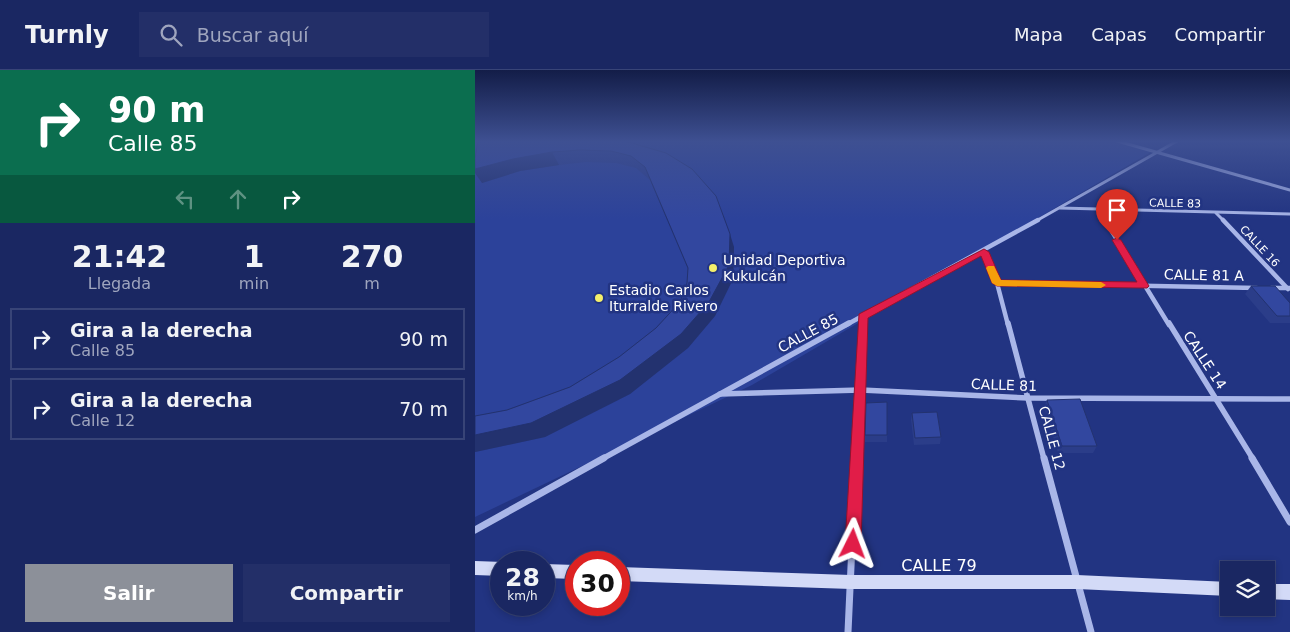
<!DOCTYPE html>
<html lang="es">
<head>
<meta charset="utf-8">
<style>
	body { margin:0; font-family:"DejaVu Sans",sans-serif; background:#232f68; color:#f1f3f6; height:100vh; display:flex; flex-direction:column; font-size:19px; white-space:nowrap }
	* { box-sizing:border-box; margin:0 }
	p { font-size:16px; color:#9fa5be }
	.icon { flex:none; width:28px; height:28px; fill:none; stroke:currentColor; stroke-width:2; stroke-linecap:round; stroke-linejoin:round }
	.map { position:relative; flex:1; overflow:hidden }
	.drawer { display:flex; flex-direction:column; background:#1a2762; width:475px }
	.drawer>* { flex:none }
	.guide { background:#0b6e4f; color:#fff; overflow:hidden }
	.tools { position:absolute; left:745px; top:491px; display:grid; gap:10px }
	.tools a { display:grid; place-items:center; width:55px; height:55px; border-radius:0px; background:#1a2762; box-shadow:0 2px 8px #0003,0 0 0 1px #384477; font-size:25px }
	.speed { position:absolute; left:15px; top:481px; display:flex; gap:10px; font-size:25px; font-weight:700; text-align:center }
	.speed>* { display:grid; place-content:center; width:65px; height:65px; border-radius:50%; background:#1a2762; box-shadow:0 2px 8px #0003,0 0 0 1px #384477; line-height:1 }
	.speed small { font-size:12px; font-weight:400 }
	.speed .limit { border:8px solid #d22; background:#fff; color:#111 }
	.pin { position:absolute; display:grid; place-items:center; width:42px; height:42px; color:#fff; margin:-51px -21px; border-radius:50% 50% 50% 0; rotate:-45deg; box-shadow:0 0 5px #0007 }
	.pin .icon { rotate:45deg }
	.me { position:absolute; width:55px; margin:-28px; rotate:3deg; stroke-linejoin:round; filter:drop-shadow(0 0 4px #0008) }
	.turn { display:flex; align-items:center; gap:18px; height:105px; padding:0 25px; font-size:22px }
	.turn .icon { width:65px; height:65px; stroke-width:2.5 }
	.turn b { display:block; font-size:35px; line-height:42px }
	.lanes { display:flex; align-items:center; height:48px; padding:0 25px; background:#0003; justify-content:center; gap:25px; direction:ltr }
	.lanes .off { opacity:.35 }
	.eta { display:flex; justify-content:space-evenly; align-items:center; height:85px; text-align:center }
	.eta b { font-size:30px; font-weight:800; line-height:35px }
	.primary-button { display:flex; gap:10px; margin-top:auto; padding:10px 25px }
	.primary-button a { flex:1; height:58px; border-radius:0px; background:#8c9099; color:#fff; font-size:20px; font-weight:800; line-height:58px; text-align:center }
	.primary-button a+a { background:#232f68; color:#f1f3f6 }
	ul { padding:0; list-style:none }
	li { display:flex; align-items:center; gap:15px; height:62px; margin:0 10px 8px; padding:0 15px; border:2px solid #384477; border-radius:0px }
	li div { flex:1 }
	li b { display:block; font-size:19px }
	li em { font-style:normal }
	header { display:flex; align-items:center; gap:30px; box-sizing:border-box; height:70px; padding:0 25px; background:#1a2762; border-bottom:1px solid #384477 }
	header strong { font-size:24px }
	nav { display:flex; gap:28px; margin-inline-start:auto; font-size:18px }
	.search { width:350px; height:45px; background:#232f68; display:flex; align-items:center; gap:12px; box-sizing:border-box; padding:0 18px; border-radius:0px; color:#9fa5be; font-size:19px }
	main { display:flex; flex:1; min-height:0 }
	.map>svg:first-child { display:block }
	.green { fill:#2c429a }
	.lines { fill:none; stroke-linecap:round; stroke-linejoin:round }
	.minor-far3 { stroke:#a9b6e8; stroke-width:3 }
	.minor-far2 { stroke:#a9b6e8; stroke-width:4.5 }
	.minor-far1 { stroke:#a9b6e8; stroke-width:5.5 }
	.minor { stroke:#a9b6e8; stroke-width:7 }
	.secondary { fill:#d3daf7; fill-rule:evenodd }
	.wall { fill:#2b3d89 }
	.shaded-wall { fill:#23326f }
	.building { fill:#32479f; stroke:#23326f }
	.route { fill:#e11d48; stroke:#92132f }
	.slow { fill:#f59e0b }
	.poi-dot { fill:#f4ef6b; stroke:#223482; stroke-width:2 }
	.labels { text-anchor:middle; stroke-width:5; stroke-linejoin:round; paint-order:stroke }
	.far-street-label { font-size:11px; fill:#fff; stroke:#223482 }
	.poi-label { font-size:14px; fill:#fff; stroke:#223482; text-anchor:start }
	.street-label { font-size:14px; fill:#fff; stroke:#223482 }
	.near-street-label { font-size:16px; fill:#fff; stroke:#223482 }
</style>
</head>
<body>
<header>
<strong>Turnly</strong>
<div class="search"><svg class="icon" aria-label="search" viewBox="0 0 24 24"><circle cx="10" cy="10" r="6"/><path d="M15 15l6 6"/></svg>Buscar aquí</div>
<nav><a>Mapa</a><a>Capas</a><a>Compartir</a></nav>
</header>
<main>
<section class="drawer">
<div class="guide">
<div class="turn"><svg class="icon" aria-label="right" viewBox="0 0 24 24"><path d="M7 20v-9h11M14 6l5 5-5 5"/></svg><div><b>90 m</b>Calle 85</div></div>
<div class="lanes"><svg class="icon off" aria-label="left" viewBox="0 0 24 24"><path d="M17 20v-9H6M10 6l-5 5 5 5"/></svg><svg class="icon off" aria-label="ahead" viewBox="0 0 24 24"><path d="M12 20V5M6 11l6-6 6 6"/></svg><svg class="icon" aria-label="right" viewBox="0 0 24 24"><path d="M7 20v-9h11M14 6l5 5-5 5"/></svg></div>
</div>
<div class="eta">
<div><b>21:42</b><p>Llegada</p></div>
<div><b>1</b><p>min</p></div>
<div><b>270</b><p>m</p></div>
</div>
<ul>
<li><svg class="icon" aria-label="right" viewBox="0 0 24 24"><path d="M7 20v-9h11M14 6l5 5-5 5"/></svg><div><b>Gira a la derecha</b><p>Calle 85</p></div><em>90 m</em></li>
<li><svg class="icon" aria-label="right" viewBox="0 0 24 24"><path d="M7 20v-9h11M14 6l5 5-5 5"/></svg><div><b>Gira a la derecha</b><p>Calle 12</p></div><em>70 m</em></li>
</ul>
<div class="primary-button"><a>Salir</a><a>Compartir</a></div>
</section>
<div class="map">
<svg width="815" height="562" viewBox="0 0 815 562">
	<rect width="100%" height="100%" fill="#223482"/>
	<polygon class="green" points="0,71 634,71 676,82 277,315 0,447"/>
	<g class="lines">
		<g class="minor-far3">
			<polyline points="642,71 815,120"/>
			<polyline points="585,138 815,144"/>
			<polyline points="624,140 631,151"/>
			<polyline points="741,143 749,151"/>
			<polyline points="561,151 702,71"/>
		</g>
		<g class="minor-far2">
			<polyline points="630,150 694,255"/>
			<polyline points="748,150 813,219"/>
			<polyline points="509,181 522,213 533,255"/>
			<polyline points="522,213 782,218"/>
			<polyline points="796,218 815,218"/>
			<polyline points="371,255 563,150"/>
			<polyline points="388,255 388,246"/>
		</g>
		<g class="minor-far1">
			<polyline points="533,253 569,389"/>
			<polyline points="694,253 778,389"/>
			<polyline points="245,324 386,320 553,328 815,329"/>
			<polyline points="127,389 374,253"/>
			<polyline points="381,389 388,253"/>
		</g>
		<g class="minor">
			<polyline points="569,388 616,562"/>
			<polyline points="777,388 815,452"/>
			<polyline points="0,460 129,388"/>
			<polyline points="373,562 381,388"/>
		</g>
		<g class="secondary">
			<polygon points="0,491 28,492 26,492 26,506 0,505"/>
			<polygon points="69,494 101,495 101,509 69,508"/>
			<polygon points="144,497 376,505 602,505 754,512 754,526 602,519 376,519 144,511"/>
			<polygon points="791,514 815,514 815,530 791,529"/>
		</g>
	</g>
	<g class="wall">
		<polygon points="150,71 259,177 258,209 240,246 213,278 155,324 70,367 0,382 0,346 32,340 95,317 144,287 181,258 205,232 212,213 213,199 175,110 161,98 141,93 111,92 84,95 45,101 7,113 0,88"/>
		<polygon points="776,216 815,233 815,253 795,253 770,224"/>
		<polygon points="572,330 622,376 618,383 583,383 569,337"/>
		<polygon points="412,332 412,372 390,372 390,365"/>
		<polygon points="437,343 466,367 465,374 439,375 436,350"/>
	</g>
	<g class="shaded-wall">
		<polygon points="77,82 84,95 45,101 7,113 0,103 0,99 38,89"/>
		<polygon points="255,164 259,177 258,209 240,246 213,278 155,324 70,367 0,382 0,365 206,264"/>
	</g>
	<g class="building">
		<polygon points="3,71 150,71 191,83 217,99 241,126 255,164 254,195 234,232 206,264 145,310 56,353 0,365 0,346 32,340 95,317 144,287 181,258 205,232 212,213 213,198 170,97 156,86 136,81 105,80 77,82 38,89 0,99 0,88"/>
		<polygon points="776,216 800,216 815,233 815,246 802,246"/>
		<polygon points="605,329 622,376 587,376 572,330"/>
		<polygon points="412,332 412,365 390,365 391,333"/>
		<polygon points="462,342 466,367 440,368 437,343"/>
	</g>
	<linearGradient id="sky" x2="0" y2="1"><stop stop-color="#131d48"/><stop offset="0.48" stop-color="#3e5092"/><stop offset="1" stop-color="#3e5092" stop-opacity="0"/></linearGradient>
	<rect width="815" height="149" fill="url(#sky)"/>
	<polygon class="route" points="642,168 646,170 674,216 672,218 522,216 517,213 506,186 393,248 386,474 384,479 378,482 373,479 370,474 384,244 509,179 514,182 526,210 662,212 637,170"/>
	<polygon class="slow" points="513,196 519,196 526,210 626,212 631,215 626,218 522,216 517,213 511,198"/>
	<g class="poi-dot">
		<circle cx="238" cy="198" r="5"/>
		<circle cx="124" cy="228" r="5"/>
	</g>
	<g class="labels">
		<g class="far-street-label">
			<text transform="translate(700 133) rotate(1)" y="4">CALLE 83</text>
			<text transform="translate(785 176) rotate(47)" y="4">CALLE 16</text>
		</g>
		<g class="poi-label">
			<text x="248" y="195">Unidad Deportiva<tspan x="248" dy="16">Kukulcán</tspan></text>
			<text x="134" y="225">Estadio Carlos<tspan x="134" dy="16">Iturralde Rivero</tspan></text>
		</g>
		<g class="street-label">
			<text transform="translate(729 205) rotate(1)" y="5">CALLE 81 A</text>
			<text transform="translate(333 263) rotate(-28)" y="5">CALLE 85</text>
			<text transform="translate(730 290) rotate(57)" y="5">CALLE 14</text>
			<text transform="translate(529 315) rotate(2)" y="5">CALLE 81</text>
			<text transform="translate(577 368) rotate(75)" y="5">CALLE 12</text>
		</g>
		<g class="near-street-label">
			<text x="464" y="501">CALLE 79</text>
		</g>
	</g>
</svg>
<div class="tools">
<a><svg class="icon" aria-label="layers" viewBox="0 0 24 24"><path d="M12 4l9 5-9 5-9-5zM3 14l9 5 9-5"/></svg></a>
</div>
<div class="speed"><div>28<small>km/h</small></div><div class="limit">30</div></div>
<div class="pin" style="left:642px;top:170px;background:#d93025"><svg class="icon" aria-label="arrive" viewBox="0 0 24 24"><path d="M6 21V4h12l-3 4 3 4H6"/></svg></div>
<svg class="me" style="left:378px;top:474px" viewBox="-20 -20 40 40"><path d="M0-17L14 15 0 8-14 15z" fill="#e11d48" stroke="#fff" stroke-width="4"/></svg>
</div>
</main>
</body>
</html>
